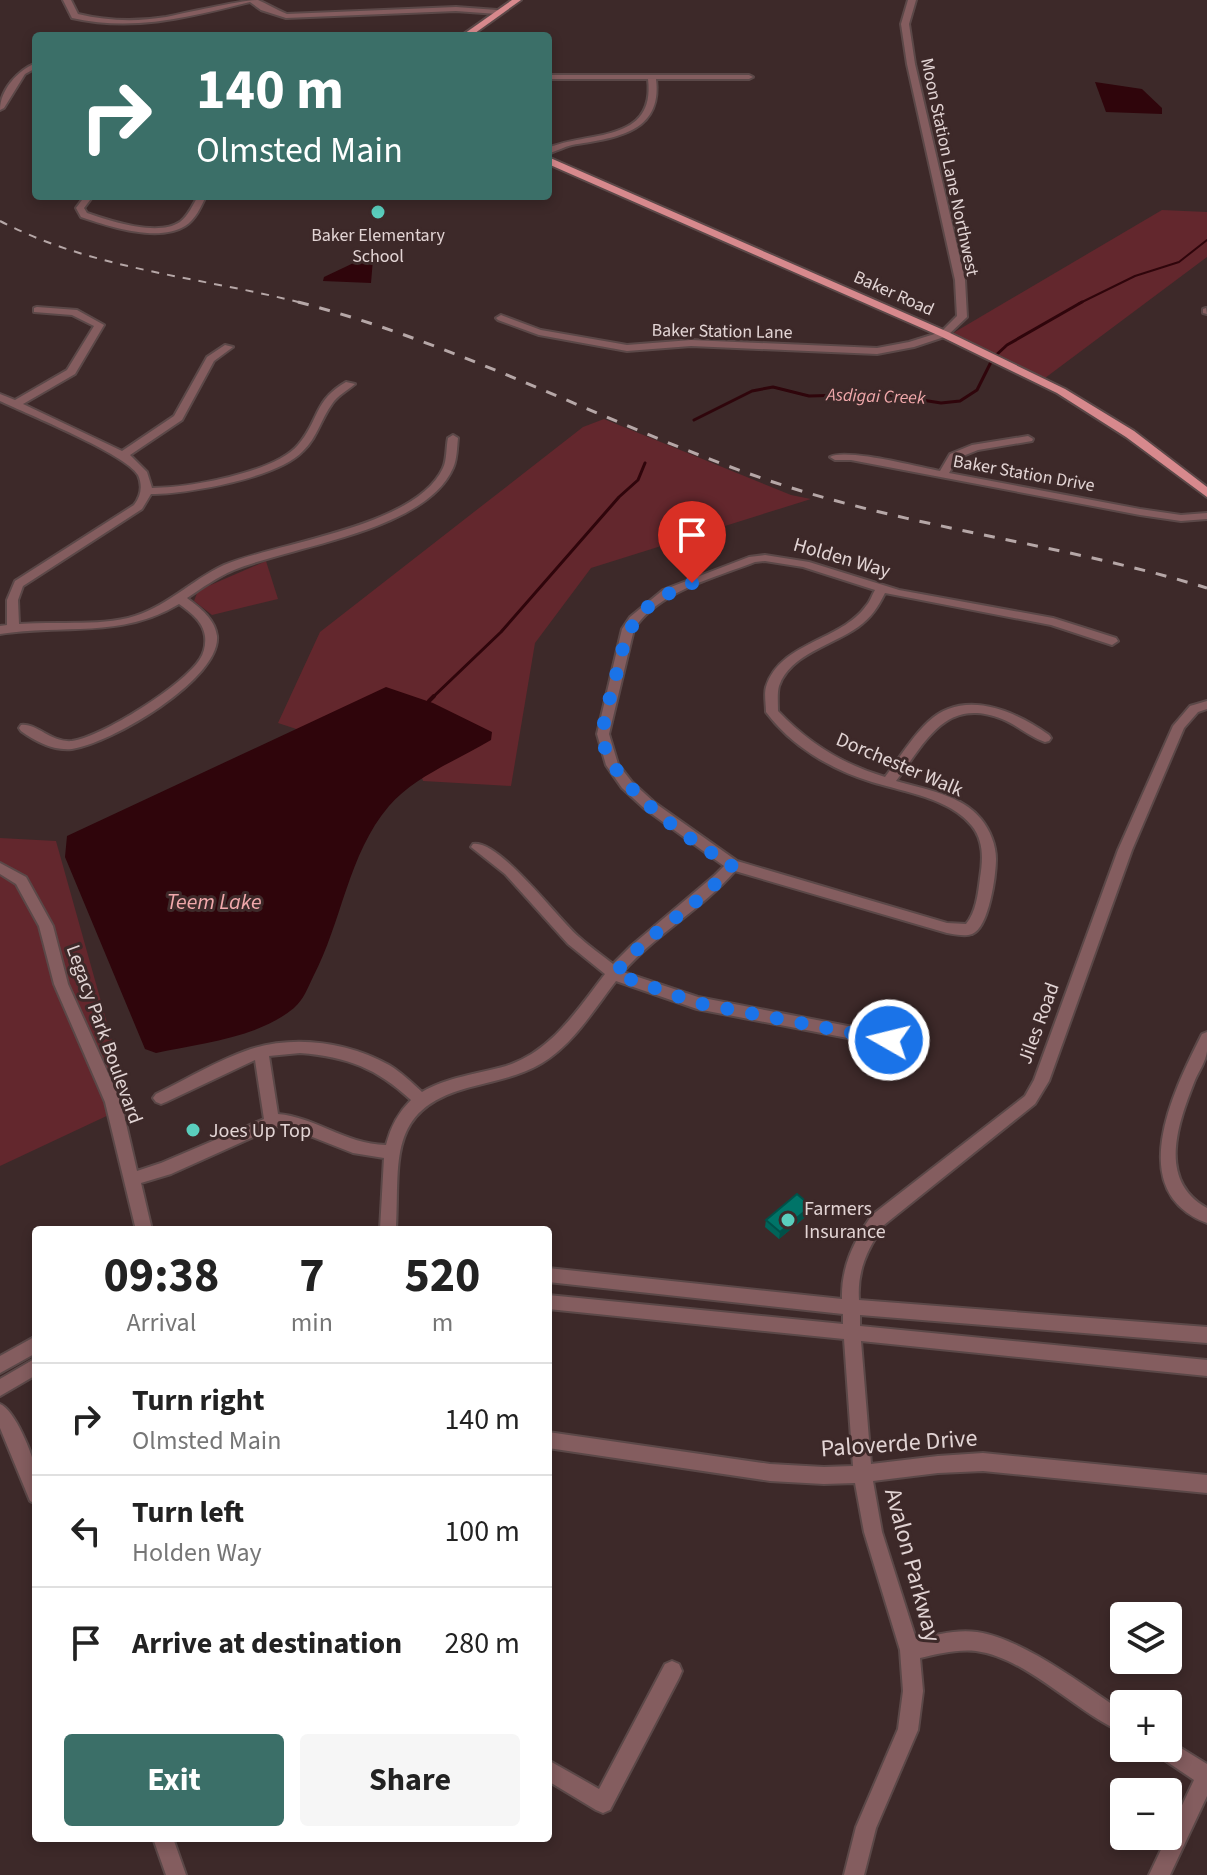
<!DOCTYPE html>
<html lang="en">
<head>
<meta charset="utf-8">
<style>
	body { margin:0; font-family:"Source Sans 3",sans-serif; background:#f6f6f6; color:#222; height:100vh; display:flex; flex-direction:column; font-size:30px; white-space:nowrap }
	* { box-sizing:border-box; margin:0 }
	p { font-size:26px; color:#767676 }
	.icon { flex:none; width:44px; height:44px; fill:none; stroke:currentColor; stroke-width:2; stroke-linecap:round; stroke-linejoin:round }
	.map { position:relative; flex:1; overflow:hidden }
	.side { position:absolute; left:32px; top:1226px; width:520px; height:616px; display:flex; flex-direction:column; background:#fff; border-radius:8px; box-shadow:0 4px 12px #0003 }
	.side>* { flex:none }
	.hud { position:absolute; left:32px; top:32px; width:520px; height:168px; border-radius:8px; box-shadow:0 4px 12px #0003; background:#3b6f68; color:#fff; overflow:hidden }
	.fabs { position:absolute; left:1110px; top:1602px; display:grid; gap:16px }
	.fabs a { display:grid; place-items:center; width:72px; height:72px; border-radius:8px; background:#fff; box-shadow:0 4px 12px #0003; font-size:40px }
	.pin { position:absolute; display:grid; place-items:center; width:68px; height:68px; color:#fff; margin:-82px -34px; border-radius:50% 50% 50% 0; rotate:-45deg; box-shadow:0 0 8px #0007 }
	.pin .icon { rotate:45deg }
	.me { position:absolute; width:88px; margin:-44px; rotate:278deg; stroke-linejoin:round; filter:drop-shadow(0 0 6px #0008) }
	.turn { display:flex; align-items:center; gap:28px; height:168px; padding:0 32px; font-size:36px }
	.turn .icon { width:104px; height:104px; stroke-width:2.5 }
	.turn b { display:block; font-size:56px; line-height:68px }
	.eta { display:flex; justify-content:space-evenly; align-items:center; height:136px; text-align:center }
	.eta b { font-size:48px; font-weight:700; line-height:56px }
	.primary-button { display:flex; gap:16px; margin-top:auto; padding:16px 32px }
	.primary-button a { flex:1; height:92px; border-radius:8px; background:#3b6f68; color:#fff; font-size:32px; font-weight:700; line-height:92px; text-align:center }
	.primary-button a+a { background:#f6f6f6; color:#222 }
	ul { padding:0; list-style:none }
	li { display:flex; align-items:center; gap:24px; height:112px; padding:0 32px; border-top:2px solid #e0e0e0 }
	li div { flex:1 }
	li b { display:block; font-size:30px }
	li em { font-style:normal }
	.map>svg:first-child { display:block }
	.green { fill:#63272d }
	.water { fill:#2f050b }
	.lines { fill:none; stroke-linecap:round; stroke-linejoin:round }
	.stream-far2 { stroke:#2f050b; stroke-width:2 }
	.stream-far1 { stroke:#2f050b; stroke-width:3 }
	.stream { stroke:#2f050b; stroke-width:4 }
	.minor-casing { stroke:#5b4848; stroke-width:4 }
	.major-casing { stroke:#5b4848; stroke-width:4 }
	.minor { fill:#845d5f; fill-rule:evenodd }
	.major { fill:#d7898d; fill-rule:evenodd }
	.rail-far1 { stroke:#b6a7a7; stroke-width:2; stroke-dasharray:8 8; stroke-linecap:butt }
	.rail { stroke:#b6a7a7; stroke-width:3; stroke-dasharray:11 11; stroke-linecap:butt }
	.wall { fill:#006459 }
	.shaded-wall { fill:#005149 }
	.building { fill:#007468; stroke:#005149; stroke-width:2 }
	.route { stroke:#1a73e8; stroke-width:14; stroke-dasharray:0 25.2 }
	.poi-dot { fill:#5acebd; stroke:#3d2929; stroke-width:3 }
	.labels { text-anchor:middle; stroke-width:6; stroke-linejoin:round; paint-order:stroke }
	.far-street-label { font-size:18px; fill:#e2d4d4; stroke:#3d2929 }
	.far-poi-label { font-size:18px; fill:#e2d4d4; stroke:#3d2929 }
	.far-water-label { font-size:18px; font-style:italic; fill:#f1a8ab; stroke:#3d2929 }
	.street-label { font-size:20px; fill:#e2d4d4; stroke:#3d2929 }
	.poi-label { font-size:20px; fill:#e2d4d4; stroke:#3d2929; text-anchor:start }
	.water-label { font-size:22px; font-style:italic; fill:#f1a8ab; stroke:#3d2929 }
	.near-street-label { font-size:24px; fill:#e2d4d4; stroke:#3d2929 }
</style>
</head>
<body>
<div class="map">
<svg width="1207" height="1875" viewBox="0 0 1207 1875">
	<rect width="100%" height="100%" fill="#3d2929"/>
	<g class="green">
		<polygon points="1162,210 1207,212 1207,257 1041,381 948,336"/>
		<polygon points="604,419 791,495 811,499 591,568 535,643 511,786 423,781 404,720 336,742 278,723 320,632 583,427"/>
		<polygon points="266,561 278,599 212,615 194,601 197,593 206,587"/>
		<polygon points="0,838 56,841 130,1105 0,1166"/>
	</g>
	<g class="water">
		<polygon points="1095,82 1142,89 1162,108 1162,114 1106,112"/>
		<polygon points="362,259 373,259 371,283 323,281 324,277"/>
		<path d="M386 687 433 703 492 732 491 740C458 760 415 776 389 806 348 854 342 922 313 977 307 989 304 999 294 1008 258 1038 201 1043 156 1053L145 1049 65 857 67 836Z"/>
	</g>
	<g class="lines">
		<polyline class="stream-far2" points="1078,304 1135,276 1179,262 1207,240"/>
		<g class="stream-far1">
			<polyline points="994,357 1007,345 1082,302"/>
			<polyline points="694,420 752,391 773,387 809,396 884,394 941,403 960,401 977,390 993,358"/>
			<polyline points="432,698 501,632 619,497 638,480 645,463"/>
		</g>
		<polyline class="stream" points="429,701 434,696"/>
		<defs>
			<g id="minor">
				<path d="M63 0H71L78 14C107 21 136 22 166 17 185 13 243 0 258 0 267 4 277 10 287 14L456 7 497 10 501 12 497 14 456 11 286 18 261 10 250 2C190 17 134 32 72 18Z"/>
				<polygon points="908,0 916,0 909,24 915,64 965,280 967,317 947,336 914,347 877,354 691,346 627,351 539,335 498,320 496,318 501,315 541,330 627,345 691,340 877,348 909,342 941,332 957,316 955,280 907,64 901,24"/>
				<path d="M36 63V68L25 74 4 108 0 110C0 90 18 70 36 63Z"/>
				<path d="M548 75H749L753 77 749 79H656C663 134 613 138 572 145 564 147 556 151 548 154V148C587 131 656 144 648 79H548Z"/>
				<path d="M85 196H93L84 208 87 213C110 221 158 237 180 222 188 216 193 205 198 196H206C201 207 195 220 185 226 158 243 108 226 81 217L76 208Z"/>
				<path d="M37 307 77 310 104 325 75 374 23 404 122 451 174 416 207 357 225 345 233 347 214 361 182 420 130 455 147 472 152 488C188 488 274 473 298 445 319 421 314 400 346 382L355 384C347 391 338 395 332 404 321 419 317 438 303 451 278 478 187 494 151 494L142 509 23 586 18 600 19 624C55 621 93 626 128 618 165 609 191 580 224 565 279 542 416 527 443 468 447 460 446 447 448 438L453 435 458 438C457 447 457 460 453 468 426 531 292 546 234 570 217 577 202 588 187 598 200 608 215 619 217 636 221 679 110 744 72 749 53 751 35 741 21 731L19 728 21 725C37 723 51 743 72 741 102 737 184 685 200 659 204 653 206 644 205 636 203 621 190 612 179 604 121 639 63 624 0 634V626L7 625V600L15 581 134 505C141 496 143 486 138 475 126 454 27 414 0 401V394L15 400 67 370 94 326 72 315 34 312V308Z"/>
				<polygon points="1206,308 1207,314 1203,313 1203,309"/>
				<path d="M1028 436 1033 439 1032 441 978 450 958 458 949 473 1140 509 1181 515 1207 513V519L1181 521 1140 515 851 460H835L830 457C846 448 918 467 940 471L950 454 972 445Z"/>
				<path d="M765 555 809 562 899 590 1053 618 1116 638 1118 641 1112 645 1051 625 885 593C878 607 871 618 858 627 833 645 790 654 779 686 777 693 778 703 778 711 807 742 844 765 885 777 899 759 911 738 928 722 964 688 1015 711 1049 735L1051 738 1049 741 1045 742C1030 737 1017 725 1002 719 945 696 925 743 896 781 924 789 962 795 981 819 990 830 996 845 996 859 996 875 989 928 972 934 965 937 954 934 947 933L735 871C702 909 656 934 623 972L698 997 889 1034 894 1036 896 1040 894 1044 889 1046 697 1009 616 981C594 1009 574 1044 542 1063 519 1077 492 1081 467 1088 386 1110 400 1162 396 1230H380L384 1158 353 1153 287 1127 278 1126 171 1174 141 1183 152 1230H136L105 1102 54 984 39 926 16 884 0 874V863L26 877 53 926 68 984 121 1102 137 1171 161 1163 264 1119 255 1060 166 1102 161 1104 156 1102 153 1098 156 1094C187 1079 218 1060 251 1049 295 1035 348 1042 389 1065 401 1072 412 1083 422 1092 447 1077 478 1074 506 1066 552 1051 577 1010 605 974L568 944 505 874 471 847 473 844C499 839 558 919 579 937 590 947 602 955 613 964L631 946 715 875 724 866 645 809 622 788 606 765 597 734 622 629 630 617 663 590 749 557ZM765 561 803 567 875 590C872 595 870 602 866 606 841 641 780 642 766 687 764 694 766 704 766 712 791 746 832 770 872 782 904 792 950 798 972 826 984 841 983 860 980 878 978 894 976 912 966 924L947 923 737 861 655 803 632 782 618 764 609 734 634 629C659 591 714 578 755 562ZM300 1053C348 1057 376 1068 411 1100 398 1113 391 1126 386 1145 345 1144 315 1117 278 1114L269 1056Z"/>
				<path d="M1207 701V709L1198 712 1184 728 1132 850 1049 1081 1035 1104 884 1225C867 1249 857 1271 859 1300L1207 1327V1343L860 1315V1326L1207 1360V1376L861 1341 871 1464 938 1456 983 1453 1207 1475V1493L983 1471 938 1473 873 1481 882 1532 916 1639C936 1635 957 1629 977 1632 1024 1639 1084 1686 1124 1712V1733C1076 1713 1028 1658 976 1651 957 1649 938 1654 920 1658L923 1691 918 1730 876 1828 864 1875H844L856 1827 898 1729 903 1691 900 1650 864 1532 855 1483 824 1484 770 1481 548 1448V1432L770 1464 824 1467 853 1466 844 1339 548 1309V1295L843 1324V1314L548 1282V1268L842 1299C841 1267 854 1241 872 1215L1025 1096 1034 1080 1118 850 1173 726 1190 706Z"/>
				<path d="M1207 1032C1207 1038 1207 1045 1207 1051 1206 1061 1199 1071 1195 1080 1178 1123 1157 1180 1207 1208V1223C1124 1192 1173 1092 1200 1038L1202 1034Z"/>
				<polygon points="36,1336 36,1353 0,1373 0,1356"/>
				<polygon points="36,1358 36,1375 0,1396 0,1379"/>
				<path d="M0 1404C15 1410 33 1455 36 1471 38 1481 36 1493 36 1504L30 1501 0 1428Z"/>
				<polygon points="672,1661 679,1664 682,1671 679,1678 610,1810 603,1813 596,1810 548,1781 548,1760 599,1789 665,1664"/>
				<polygon points="1168,1740 1207,1764 1207,1796 1170,1875 1149,1875 1194,1780 1157,1755 1154,1748 1168,1748"/>
				<polygon points="153,1838 173,1838 186,1875 166,1875"/>
			</g>
			<g id="major">
				<polygon points="512,0 521,0 471,36 461,36"/>
				<polygon points="548,157 948,332 1065,389 1134,431 1207,487 1207,497 1126,437 1057,393 940,336 548,164"/>
			</g>
		</defs>
		<use href="#minor" class="minor-casing"/>
		<use href="#major" class="major-casing"/>
		<use href="#minor" class="minor"/>
		<use href="#major" class="major"/>
		<path class="rail-far1" d="M0 221C96 271 203 277 306 304"/>
		<path class="rail" d="M298 302C462 344 613 428 773 482 915 529 1064 544 1207 588"/>
	</g>
	<polygon class="wall" points="810,1213 779,1239 765,1227 766,1220"/>
	<polygon class="shaded-wall" points="811,1206 810,1213 779,1239 780,1232"/>
	<polygon class="building" points="797,1194 811,1206 780,1232 766,1220"/>
	<g class="lines">
		<path class="route" d="M692 583C641 604 629 618 617 671 613 691 602 717 603 738 606 782 695 845 732 865 699 908 646 932 615 974L697 1003 889 1040"/>
	</g>
	<g class="poi-dot">
		<circle cx="378" cy="212" r="8"/>
		<circle cx="193" cy="1130" r="8"/>
		<circle cx="788" cy="1220" r="8"/>
	</g>
	<g class="labels">
		<g class="far-street-label">
			<text transform="translate(950 167) rotate(78)" y="6">Moon Station Lane Northwest</text>
			<text transform="translate(894 293) rotate(24)" y="6">Baker Road</text>
			<text transform="translate(722 331) rotate(1)" y="6">Baker Station Lane</text>
			<text transform="translate(1024 473) rotate(10)" y="6">Baker Station Drive</text>
		</g>
		<g class="far-poi-label">
			<text x="378" y="241">Baker Elementary<tspan x="378" dy="21">School</tspan></text>
		</g>
		<g class="far-water-label">
			<text transform="translate(876 396) rotate(2)" y="6">Asdigai Creek</text>
		</g>
		<g class="street-label">
			<text transform="translate(842 557) rotate(16)" y="7">Holden Way</text>
			<text transform="translate(900 764) rotate(23)" y="7">Dorchester Walk</text>
			<text transform="translate(1038 1023) rotate(-70)" y="7">Jiles Road</text>
			<text transform="translate(105 1034) rotate(70)" y="7">Legacy Park Boulevard</text>
		</g>
		<g class="poi-label">
			<text x="209" y="1137">Joes Up Top</text>
			<text x="804" y="1215">Farmers<tspan x="804" dy="23">Insurance</tspan></text>
		</g>
		<g class="water-label">
			<text x="214" y="909">Teem Lake</text>
		</g>
		<g class="near-street-label">
			<text transform="translate(899 1443) rotate(-4)" y="8">Paloverde Drive</text>
			<text transform="translate(913 1565) rotate(75)" y="8">Avalon Parkway</text>
		</g>
	</g>
</svg>
<div class="fabs">
<a><svg class="icon" aria-label="layers" viewBox="0 0 24 24"><path d="M12 4l9 5-9 5-9-5zM3 14l9 5 9-5"/></svg></a>
<a>+</a>
<a>−</a>
</div>
<div class="pin" style="left:692px;top:583px;background:#d93025"><svg class="icon" aria-label="arrive" viewBox="0 0 24 24"><path d="M6 21V4h12l-3 4 3 4H6"/></svg></div>
<svg class="me" style="left:889px;top:1040px" viewBox="-20 -20 40 40"><circle r="17" fill="#1a73e8" stroke="#fff" stroke-width="3"/><path d="M0-11L8 9 0 5-8 9z" fill="#fff"/></svg>
<div class="hud">
<div class="turn"><svg class="icon" aria-label="right" viewBox="0 0 24 24"><path d="M7 20v-9h11M14 6l5 5-5 5"/></svg><div><b>140 m</b>Olmsted Main</div></div>
</div>
<section class="side">
<div class="eta">
<div><b>09:38</b><p>Arrival</p></div>
<div><b>7</b><p>min</p></div>
<div><b>520</b><p>m</p></div>
</div>
<ul>
<li><svg class="icon" aria-label="right" viewBox="0 0 24 24"><path d="M7 20v-9h11M14 6l5 5-5 5"/></svg><div><b>Turn right</b><p>Olmsted Main</p></div><em>140 m</em></li>
<li><svg class="icon" aria-label="left" viewBox="0 0 24 24"><path d="M17 20v-9H6M10 6l-5 5 5 5"/></svg><div><b>Turn left</b><p>Holden Way</p></div><em>100 m</em></li>
<li><svg class="icon" aria-label="arrive" viewBox="0 0 24 24"><path d="M6 21V4h12l-3 4 3 4H6"/></svg><div><b>Arrive at destination</b></div><em>280 m</em></li>
</ul>
<div class="primary-button"><a>Exit</a><a>Share</a></div>
</section>
</div>
</body>
</html>
